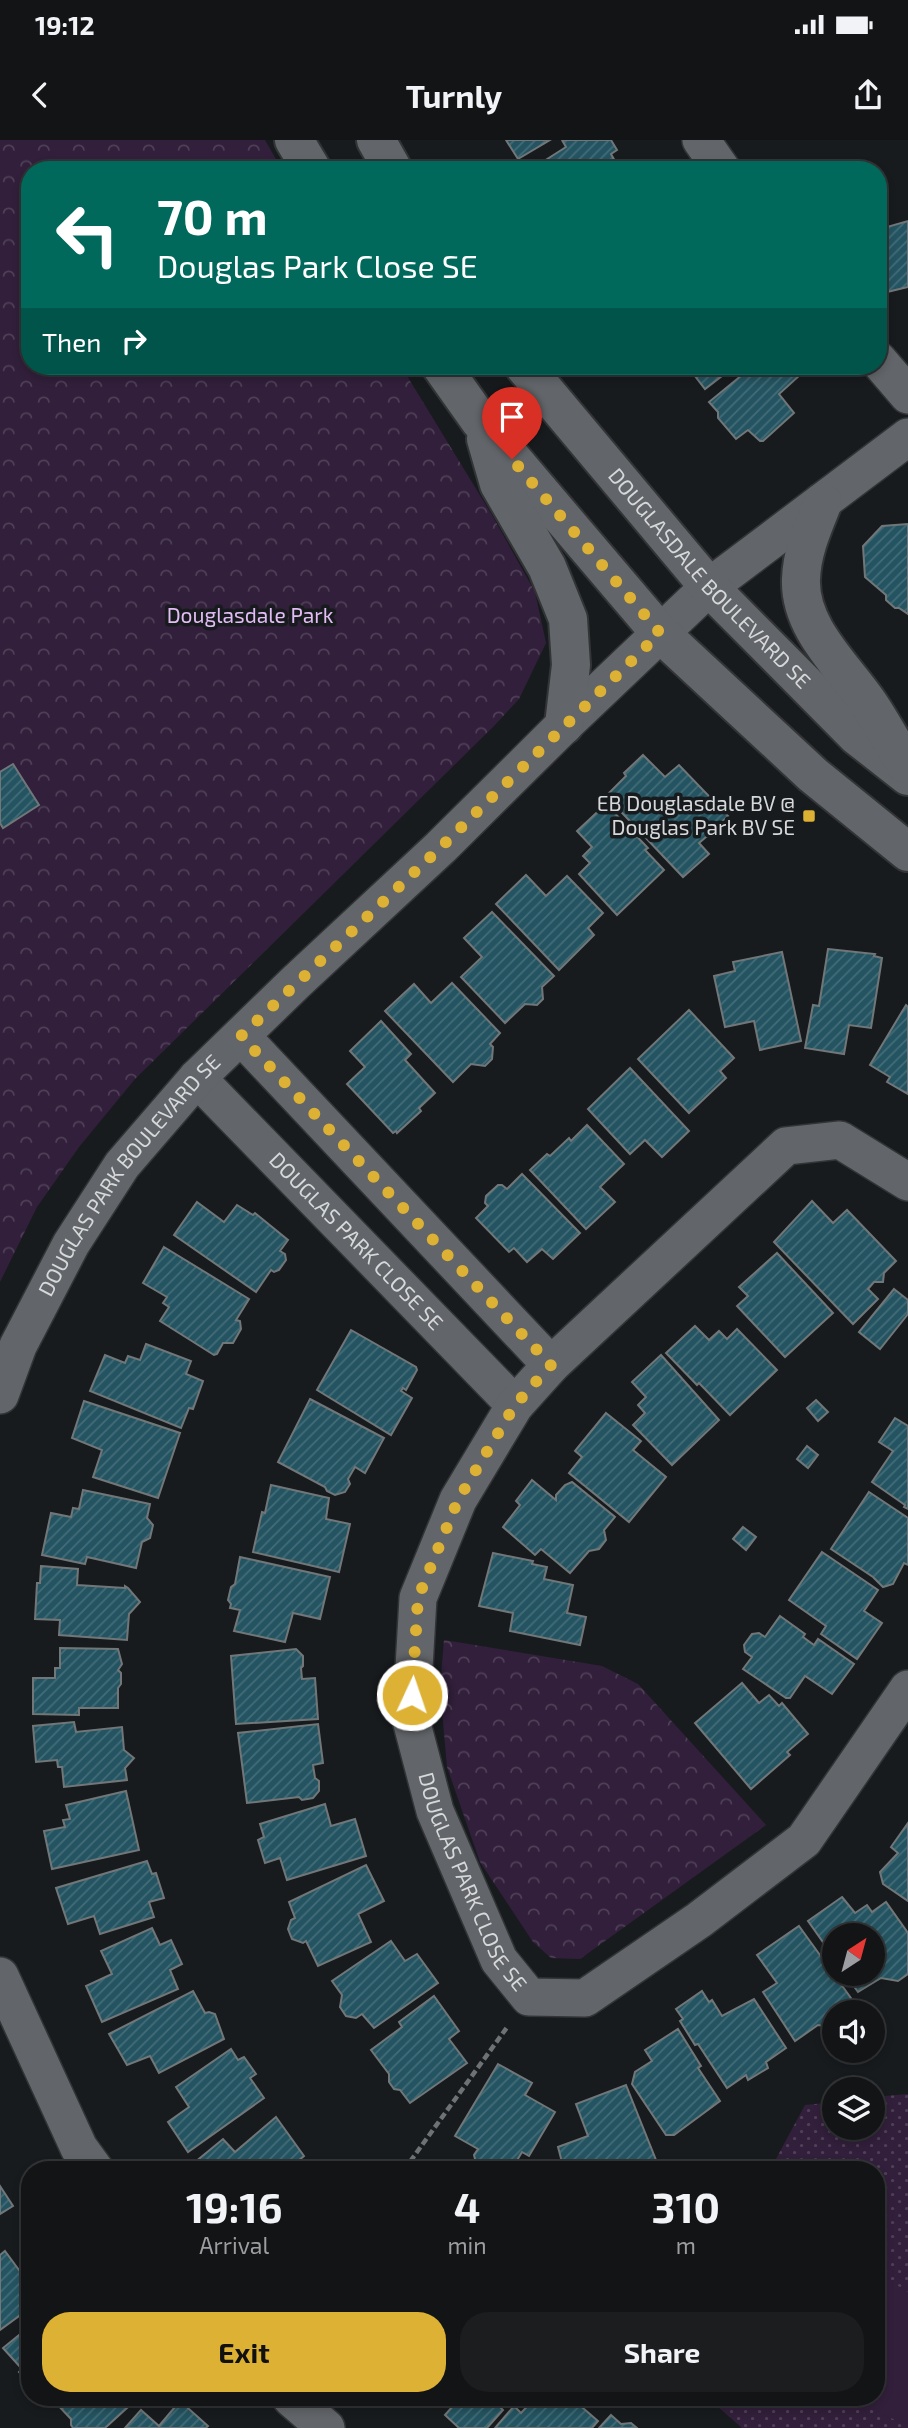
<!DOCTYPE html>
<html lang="en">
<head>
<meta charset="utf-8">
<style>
	body { margin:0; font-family:"Exo 2",sans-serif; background:#1b1d1f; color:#f1f3f6; height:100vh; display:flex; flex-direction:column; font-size:26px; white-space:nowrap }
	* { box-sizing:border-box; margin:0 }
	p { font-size:23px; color:#9c9ea1 }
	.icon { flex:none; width:38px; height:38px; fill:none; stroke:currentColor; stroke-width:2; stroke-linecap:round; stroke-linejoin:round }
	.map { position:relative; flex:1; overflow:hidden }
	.drawer { position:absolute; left:21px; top:2021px; width:864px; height:245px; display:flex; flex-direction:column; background:#121416; border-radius:28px; box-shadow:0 4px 10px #0003,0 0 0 2px #313335 }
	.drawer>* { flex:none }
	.banner { position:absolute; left:21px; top:21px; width:866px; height:214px; border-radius:28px; box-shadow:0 4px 10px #0003,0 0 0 2px #313335; background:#00695c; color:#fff; overflow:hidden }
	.needle { width:46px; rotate:36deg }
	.fabs { position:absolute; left:822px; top:1783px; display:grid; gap:14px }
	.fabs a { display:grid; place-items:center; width:63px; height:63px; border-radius:50%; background:#121416; box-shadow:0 4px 10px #0003,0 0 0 2px #313335; font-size:35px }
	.pin { position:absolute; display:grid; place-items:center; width:60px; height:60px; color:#fff; margin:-72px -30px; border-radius:50% 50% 50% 0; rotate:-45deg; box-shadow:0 0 7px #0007 }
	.pin .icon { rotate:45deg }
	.me { position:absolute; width:77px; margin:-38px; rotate:3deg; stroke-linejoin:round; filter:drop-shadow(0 0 5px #0008) }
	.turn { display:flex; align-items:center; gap:24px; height:147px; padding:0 21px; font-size:32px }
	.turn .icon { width:91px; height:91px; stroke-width:2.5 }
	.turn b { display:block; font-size:49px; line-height:60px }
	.then { display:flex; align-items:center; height:66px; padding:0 21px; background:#0003; gap:14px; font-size:26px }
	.eta { display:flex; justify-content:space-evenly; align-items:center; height:119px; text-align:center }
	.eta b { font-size:42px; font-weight:700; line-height:49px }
	.cta { display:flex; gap:14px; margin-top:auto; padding:14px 21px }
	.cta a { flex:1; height:80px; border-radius:28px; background:#ddb133; color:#111; font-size:28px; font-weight:700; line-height:80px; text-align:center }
	.cta a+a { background:#1b1d1f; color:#f1f3f6 }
	.status { display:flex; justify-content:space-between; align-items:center; height:49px; padding:0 35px; background:#121416; direction:ltr }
	.status svg { height:19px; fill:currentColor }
	header { display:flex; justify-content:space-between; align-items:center; height:91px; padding:0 21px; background:#121416; font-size:32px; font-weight:700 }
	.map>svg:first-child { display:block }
	.grass { fill:url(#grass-dots) }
	.forest { fill:url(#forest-crowns) }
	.pitch { fill:#321f3b }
	.building { fill:url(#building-hatch); stroke:#717778; stroke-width:2 }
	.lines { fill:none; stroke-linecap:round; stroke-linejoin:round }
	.street-casing { stroke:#323436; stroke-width:40 }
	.secondary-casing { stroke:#323436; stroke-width:42 }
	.path { stroke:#6f7274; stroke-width:4.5; stroke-dasharray:7 3.5; stroke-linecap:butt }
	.street { stroke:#626569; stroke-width:37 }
	.secondary { stroke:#626569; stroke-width:38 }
	.route { stroke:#ddb133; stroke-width:12; stroke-dasharray:0 21.6 }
	.poi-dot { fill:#ddb133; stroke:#181b1e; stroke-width:2.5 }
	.labels { text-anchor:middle; stroke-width:7; stroke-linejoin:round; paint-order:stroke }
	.street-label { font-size:21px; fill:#d6d8da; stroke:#181b1e }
	.park-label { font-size:21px; fill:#e2bcf4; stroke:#181b1e }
	.poi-label { font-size:21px; fill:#d6d8da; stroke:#181b1e; text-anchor:end }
</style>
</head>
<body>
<div class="status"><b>19:12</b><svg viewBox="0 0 49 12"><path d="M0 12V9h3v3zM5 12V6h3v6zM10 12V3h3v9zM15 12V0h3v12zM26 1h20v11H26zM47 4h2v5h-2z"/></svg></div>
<header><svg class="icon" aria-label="back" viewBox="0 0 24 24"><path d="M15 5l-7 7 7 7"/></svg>Turnly<svg class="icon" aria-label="share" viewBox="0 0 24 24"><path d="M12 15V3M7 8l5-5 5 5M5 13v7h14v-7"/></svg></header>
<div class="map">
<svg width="908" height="2288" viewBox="0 0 908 2288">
	<defs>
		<pattern id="grass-dots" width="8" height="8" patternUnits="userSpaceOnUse" patternTransform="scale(1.75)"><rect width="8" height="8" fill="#321f3b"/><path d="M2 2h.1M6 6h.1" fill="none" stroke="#4f3f57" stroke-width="1.8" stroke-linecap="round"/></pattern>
		<pattern id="forest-crowns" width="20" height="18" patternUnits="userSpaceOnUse" patternTransform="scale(1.75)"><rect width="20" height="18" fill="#321f3b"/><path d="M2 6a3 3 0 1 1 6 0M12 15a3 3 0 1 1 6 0" fill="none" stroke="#4f3f57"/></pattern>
		<pattern id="building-hatch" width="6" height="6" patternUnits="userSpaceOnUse" patternTransform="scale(1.75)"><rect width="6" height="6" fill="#245461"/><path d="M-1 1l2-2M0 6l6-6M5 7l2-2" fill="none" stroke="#436c77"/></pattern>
	</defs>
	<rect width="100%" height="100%" fill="#181b1e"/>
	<polygon class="grass" points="908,1954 908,2288 742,2288 708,2258 877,2258 877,2030 770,2030 805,1965 835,1962 835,1988 873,1988 873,1957"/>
	<g class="forest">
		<polygon points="0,0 265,0 282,30 30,30 30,226 401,226 492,375 535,452 546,503 519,559 493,587 135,939 79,1007 37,1067 0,1142"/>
		<polygon points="444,1500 602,1526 638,1544 766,1685 580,1819 551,1818 533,1802 480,1722 447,1627 440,1548"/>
	</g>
	<path class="pitch" d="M877 2133 908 2152V2284C892 2280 874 2271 863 2258H877Z"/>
	<g class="building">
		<polygon points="506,0 550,0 518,19"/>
		<polygon points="562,0 611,0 617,10 611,14 620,30 530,30 566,7"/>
		<polygon points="908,81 908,147 887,152 878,133 878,94 886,91 887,87"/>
		<polygon points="679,226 735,226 705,249 691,231 683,230"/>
		<polygon points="753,226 792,226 800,235 779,254 794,273 763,301 760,301 748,290 736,299 718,278 718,272 709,262"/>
		<polygon points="908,384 908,474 899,468 895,468 886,460 886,455 865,437 863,406 882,386"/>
		<polygon points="643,615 665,637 679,625 728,676 715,688 715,697 706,697 699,703 709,714 683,737 606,656 626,636 624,633"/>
		<polygon points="13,624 39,665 3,688 0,683 0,632"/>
		<polygon points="606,664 648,708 645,710 664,730 617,775 579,734 590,723 583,716 592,707 577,691"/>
		<polygon points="526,735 546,756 567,736 603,773 588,788 594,795 559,830 496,764"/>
		<polygon points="492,772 554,836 542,847 543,859 537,865 525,864 505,883 461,837 482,817 464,798"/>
		<polygon points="828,809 875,814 874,816 882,818 871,888 849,885 844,914 805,908 813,865 819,866"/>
		<polygon points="782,812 801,901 760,910 754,881 725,887 714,836 735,831 733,822"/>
		<polygon points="452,843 500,893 490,904 493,907 492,919 485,926 471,924 453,942 385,871 414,844 431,863"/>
		<polygon points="906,865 908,867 908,954 887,942 890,937 870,925"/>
		<polygon points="689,870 734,918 720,931 726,938 689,973 638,919"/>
		<polygon points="381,881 411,914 405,920 435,953 419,968 421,971 397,993 396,991 393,993 347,944 365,927 350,911"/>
		<polygon points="630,928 689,991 662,1017 645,1000 630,1014 588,969"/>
		<polygon points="587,985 624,1024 600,1047 615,1062 586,1089 530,1030 547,1014 550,1016 569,998 571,1001"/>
		<polygon points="522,1034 580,1093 553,1119 542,1109 527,1122 514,1108 509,1112 476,1078 488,1066 485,1063 486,1056 498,1045 502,1045 507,1049"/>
		<polygon points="812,1061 833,1083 847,1070 896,1121 884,1133 883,1142 874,1142 868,1149 878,1159 853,1184 774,1102"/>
		<polygon points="197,1062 224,1082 237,1065 253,1075 255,1073 288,1100 280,1111 285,1114 286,1120 279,1130 274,1132 271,1130 256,1152 174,1095"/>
		<polygon points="164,1107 249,1159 236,1180 240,1181 241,1189 233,1203 223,1203 217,1214 214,1215 160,1181 169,1167 163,1163 167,1157 143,1143"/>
		<polygon points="777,1113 833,1173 785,1217 737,1166 748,1156 739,1147"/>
		<polygon points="894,1149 908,1160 908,1174 880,1209 859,1192"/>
		<polygon points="695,1186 709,1200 719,1191 727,1199 737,1189 777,1230 730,1275 699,1243 697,1245 666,1213"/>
		<polygon points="351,1190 416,1227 417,1230 406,1250 403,1248 401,1251 412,1258 391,1295 317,1250"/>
		<polygon points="146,1204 191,1221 186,1234 203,1241 193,1269 189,1268 181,1288 90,1251 105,1215 125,1223 128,1216 140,1220"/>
		<polygon points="661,1215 719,1280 672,1325 633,1285 645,1273 638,1265 646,1257 632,1242"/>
		<polygon points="310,1259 384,1298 365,1333 355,1327 348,1339 350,1344 345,1352 335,1355 327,1351 325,1347 278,1322"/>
		<polygon points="816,1260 828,1272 818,1281 807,1268"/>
		<polygon points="84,1261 180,1293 158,1358 93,1337 102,1310 72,1298"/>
		<polygon points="606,1273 641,1301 633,1310 666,1337 629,1382 569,1333 582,1317 575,1311"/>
		<polygon points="895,1278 908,1286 908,1369 904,1367 905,1365 872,1342 893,1311 879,1302"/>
		<polygon points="807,1306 818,1315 808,1328 797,1319"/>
		<polygon points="532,1340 556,1360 556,1355 565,1345 572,1342 615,1377 604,1390 606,1400 599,1409 589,1411 570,1433 541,1409 535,1415 503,1387 520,1365 516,1361"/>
		<polygon points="271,1345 329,1358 326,1379 350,1384 339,1432 253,1412 262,1372 265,1373"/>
		<polygon points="83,1350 150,1364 147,1378 153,1385 150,1398 142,1402 136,1428 87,1417 85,1424 42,1415 51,1373 71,1377 73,1368 79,1369"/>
		<polygon points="869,1352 908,1378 908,1425 904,1423 893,1444 883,1447 873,1437 831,1409"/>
		<polygon points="743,1387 756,1397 746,1410 733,1399"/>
		<polygon points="822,1412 878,1450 864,1471 882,1483 857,1519 821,1494 826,1486 789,1460"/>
		<polygon points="493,1413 533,1421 532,1424 547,1427 544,1439 573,1445 567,1473 586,1477 580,1505 510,1491 513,1473 479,1466"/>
		<polygon points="240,1417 330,1437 320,1479 293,1473 285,1502 234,1491 240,1470 230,1468 231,1464 228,1460 231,1447 235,1444"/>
		<polygon points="41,1426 78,1429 77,1445 125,1448 125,1446 128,1448 140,1462 129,1474 127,1500 59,1495 60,1480 35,1479 37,1443 40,1443"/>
		<polygon points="780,1476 805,1494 803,1497 814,1505 818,1499 854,1524 832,1554 805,1536 790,1558 786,1558 743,1529 752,1517 745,1512 744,1505 752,1494 759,1493 765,1497"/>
		<polygon points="60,1508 118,1509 122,1524 118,1530 121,1533 121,1544 118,1548 118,1568 79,1568 79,1575 33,1574 33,1538 55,1538 55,1528 60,1528"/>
		<polygon points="296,1509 303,1516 303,1526 301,1528 302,1539 315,1538 318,1579 236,1584 231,1516"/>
		<polygon points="742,1543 759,1563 769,1555 779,1566 782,1563 808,1594 787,1612 790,1615 751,1649 695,1583"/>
		<polygon points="74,1582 76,1592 122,1587 124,1610 134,1618 125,1628 127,1640 64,1647 62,1627 58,1627 57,1620 36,1622 33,1586"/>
		<polygon points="318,1584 323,1623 313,1625 315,1638 319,1641 319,1651 313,1658 302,1660 299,1657 247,1663 238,1593"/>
		<polygon points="126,1651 139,1710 52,1729 44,1691 65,1687 63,1680 70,1679 66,1665"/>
		<polygon points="325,1664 331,1686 355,1679 366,1716 287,1740 280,1718 265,1723 258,1700 264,1697 260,1684"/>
		<polygon points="908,1683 908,1761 883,1744 880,1732 898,1713 891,1707"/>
		<polygon points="147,1721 152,1734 156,1733 164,1758 149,1762 154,1777 100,1794 94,1776 68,1784 56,1748"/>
		<polygon points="366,1725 384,1761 358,1774 371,1802 318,1826 306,1801 303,1803 292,1799 288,1789 291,1780 295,1778 289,1762"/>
		<polygon points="842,1757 855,1773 867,1765 872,1772 886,1762 908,1793 908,1834 898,1841 881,1838 858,1852 845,1834 873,1834 873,1796 835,1796 835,1819 808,1781"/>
		<polygon points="799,1786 861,1872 835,1872 835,1891 829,1883 824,1886 818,1885 795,1901 763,1852 777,1843 757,1815"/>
		<polygon points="152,1788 160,1805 171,1800 182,1824 170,1830 178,1849 102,1882 86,1846 112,1834 101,1811"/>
		<polygon points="391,1801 405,1821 417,1814 438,1843 374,1888 362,1874 356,1878 346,1876 340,1867 342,1855 332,1841"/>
		<polygon points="193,1851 205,1873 209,1872 215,1874 224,1899 159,1933 150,1916 127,1925 109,1894"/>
		<polygon points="702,1851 709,1862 712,1860 722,1876 754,1859 786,1908 766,1922 768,1928 748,1940 746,1935 727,1948 698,1904 695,1905 680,1881 683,1879 676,1869"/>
		<polygon points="434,1856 459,1891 449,1899 467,1923 410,1963 400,1950 394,1949 389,1942 389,1934 371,1910 402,1887 399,1882"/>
		<polygon points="678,1889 701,1926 698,1928 720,1961 674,1995 666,1995 632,1944 635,1932 652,1921 645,1910"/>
		<polygon points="231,1909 238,1920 244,1917 256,1934 250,1938 264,1958 188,2012 168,1982 189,1967 176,1947"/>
		<polygon points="498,1924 532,1943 525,1955 555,1972 529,2016 522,2012 513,2027 505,2028 499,2025 489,2030 476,2023 474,2015 478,2009 455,1996"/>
		<polygon points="626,1945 660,2030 564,2030 558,2007 588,1996 576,1964"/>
		<polygon points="276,1977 304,2016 287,2030 199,2030 194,2023 223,1999 235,2012"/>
		<polygon points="0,2046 13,2066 0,2074"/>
		<polygon points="5,2111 19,2130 30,2121 30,2168 0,2190 0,2115"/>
		<polygon points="30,2186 30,2244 19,2232 22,2229 3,2208"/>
		<polygon points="60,2258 138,2258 105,2288 73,2288 71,2285 71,2279 55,2262"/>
		<polygon points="460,2258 510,2258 501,2268 503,2270 487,2288 459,2288 445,2275"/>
		<polygon points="535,2258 581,2258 588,2264 583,2268 598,2281 592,2288 495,2288 514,2266 521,2273"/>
		<polygon points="180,2261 208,2286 206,2288 125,2288 141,2270 159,2286"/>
		<polygon points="611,2275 621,2284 631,2283 637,2288 599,2288"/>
	</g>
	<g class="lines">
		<defs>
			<g id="street">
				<polyline points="701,0 722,30"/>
				<polyline points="878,220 908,255"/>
				<polyline points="241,896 551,1225"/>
				<path id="s1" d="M197 938 515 1265"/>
				<path id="s2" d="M908 1042 840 1000 786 1006 551 1225 515 1265 458 1360 418 1458 411 1580 435 1671 499 1820 529 1857 585 1858 699 1780 804 1700 908 1549"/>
				<path id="s3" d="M0 1255 18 1206 71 1104 122 1025 197 938 296 842 441 707 564 585 709 447 908 297"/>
				<polyline points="0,1836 79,2008 95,2030"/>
				<polyline points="291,2258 326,2288"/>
			</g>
			<g id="secondary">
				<polyline points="294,0 312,30"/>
				<polyline points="376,0 393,30"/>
				<polyline points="441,226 480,281 660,493 813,635 908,712"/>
				<path id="s4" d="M524 226 709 447 857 596 908 636"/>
				<polyline points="486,299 499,344 547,427 568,479 571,525 564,585"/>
				<path d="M823 362C813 387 802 411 801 439 799 488 843 526 869 564 882 583 893 604 905 624"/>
			</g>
		</defs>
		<use href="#street" class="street-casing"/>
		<use href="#secondary" class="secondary-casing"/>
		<polyline class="path" points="404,2030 508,1886"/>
		<use href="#street" class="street"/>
		<use href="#secondary" class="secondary"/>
	</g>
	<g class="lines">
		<polyline class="route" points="412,1555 418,1458 458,1360 515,1265 551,1225 241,896 441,707 660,493 512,319"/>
	</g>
	<rect class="poi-dot" x="802" y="669" width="14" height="14" rx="3.5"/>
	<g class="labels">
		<g class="street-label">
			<text dy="7" stroke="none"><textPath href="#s4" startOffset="282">DOUGLASDALE BOULEVARD SE</textPath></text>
			<text dy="7" stroke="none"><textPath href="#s3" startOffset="257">DOUGLAS PARK BOULEVARD SE</textPath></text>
			<text dy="7" stroke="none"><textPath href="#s1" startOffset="228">DOUGLAS PARK CLOSE SE</textPath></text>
			<text dy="7" stroke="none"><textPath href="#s2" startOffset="1022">DOUGLAS PARK CLOSE SE</textPath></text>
		</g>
		<g class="park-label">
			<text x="250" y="483">Douglasdale Park</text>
		</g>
		<g class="poi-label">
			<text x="795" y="671">EB Douglasdale BV @<tspan x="795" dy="24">Douglas Park BV SE</tspan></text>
		</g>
	</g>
</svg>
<div class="fabs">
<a><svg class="needle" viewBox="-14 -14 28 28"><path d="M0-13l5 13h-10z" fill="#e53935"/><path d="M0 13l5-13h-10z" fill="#9c9ea1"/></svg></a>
<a><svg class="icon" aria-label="sound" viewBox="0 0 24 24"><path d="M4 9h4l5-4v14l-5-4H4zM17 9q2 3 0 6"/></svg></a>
<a><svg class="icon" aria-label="layers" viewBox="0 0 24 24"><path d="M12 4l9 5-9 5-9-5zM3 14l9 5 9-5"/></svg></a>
</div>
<div class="pin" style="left:512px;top:319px;background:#d93025"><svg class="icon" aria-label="arrive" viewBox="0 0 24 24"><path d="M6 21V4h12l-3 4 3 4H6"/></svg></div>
<svg class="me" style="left:412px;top:1555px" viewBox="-20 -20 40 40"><circle r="17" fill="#ddb133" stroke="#fff" stroke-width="3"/><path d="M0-11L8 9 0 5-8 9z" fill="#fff"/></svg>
<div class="banner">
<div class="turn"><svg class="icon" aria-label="left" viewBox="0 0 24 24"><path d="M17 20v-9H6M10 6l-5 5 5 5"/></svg><div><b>70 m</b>Douglas Park Close SE</div></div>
<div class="then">Then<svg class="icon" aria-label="right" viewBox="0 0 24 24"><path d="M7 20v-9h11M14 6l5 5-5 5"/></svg></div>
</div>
<section class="drawer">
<div class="eta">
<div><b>19:16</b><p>Arrival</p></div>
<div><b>4</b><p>min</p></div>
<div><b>310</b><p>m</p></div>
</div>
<div class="cta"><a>Exit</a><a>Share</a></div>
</section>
</div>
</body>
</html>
